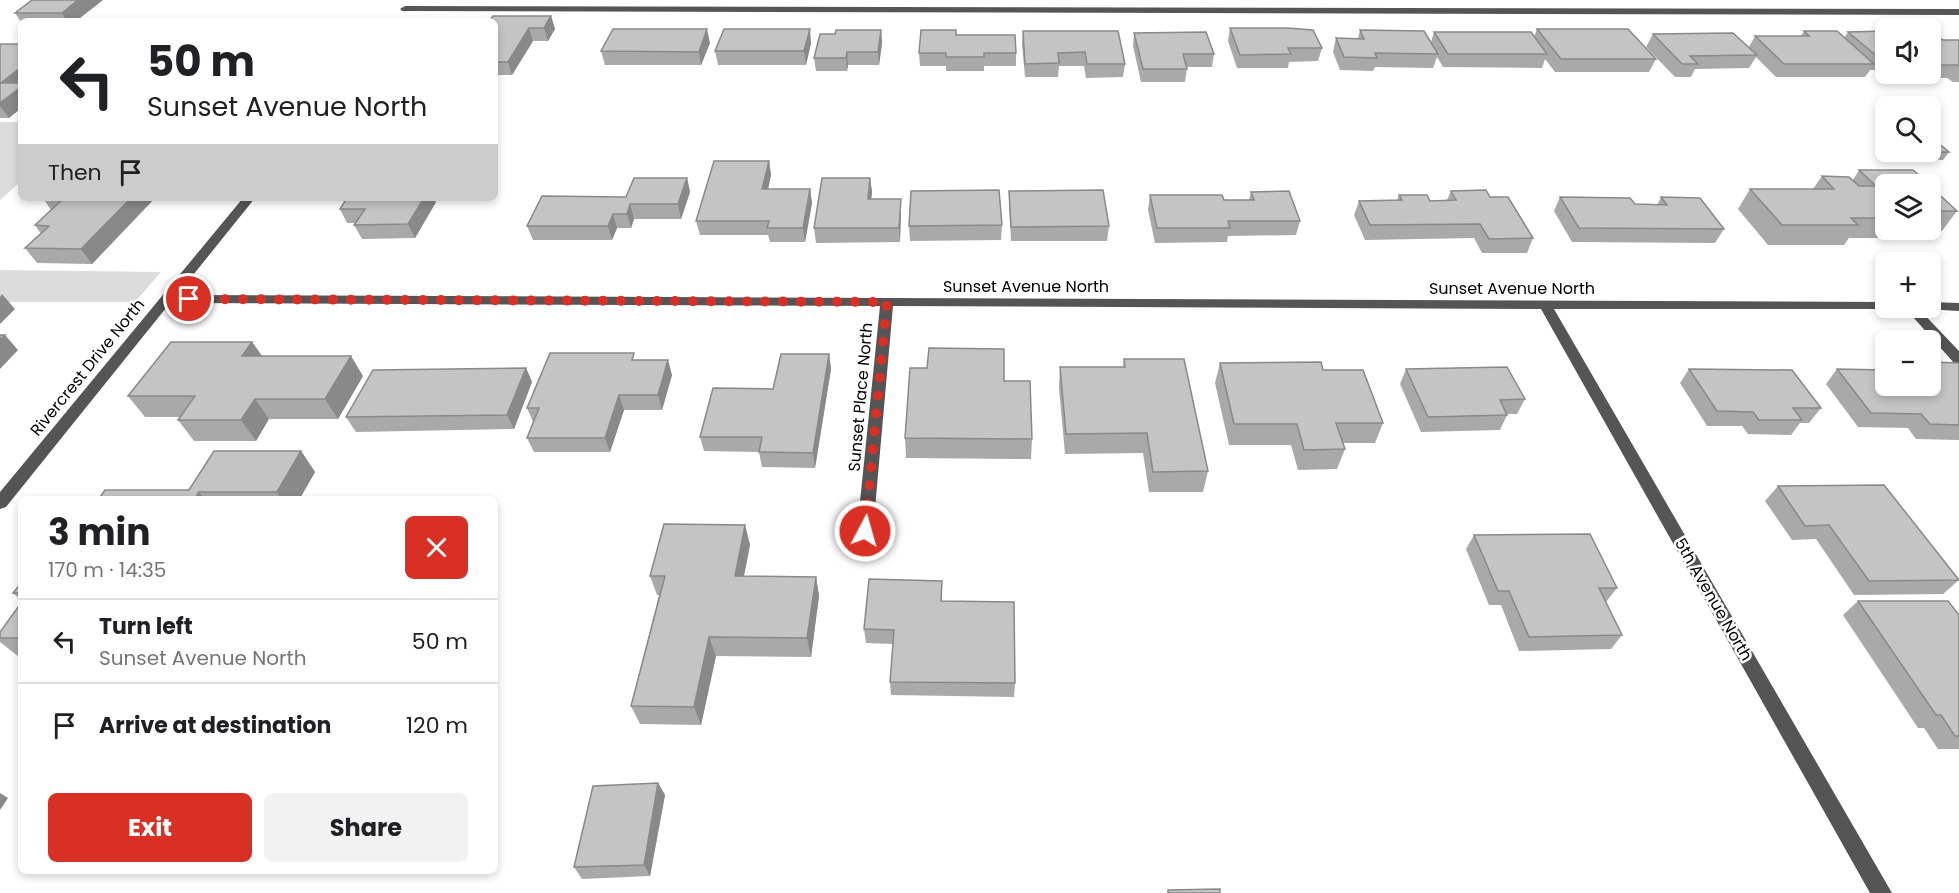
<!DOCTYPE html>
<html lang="en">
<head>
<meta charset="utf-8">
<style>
	body { margin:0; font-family:Poppins,sans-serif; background:#f2f2f2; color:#202124; height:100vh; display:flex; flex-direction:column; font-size:22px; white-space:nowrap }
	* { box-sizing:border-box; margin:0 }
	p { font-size:20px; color:#757577 }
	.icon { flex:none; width:33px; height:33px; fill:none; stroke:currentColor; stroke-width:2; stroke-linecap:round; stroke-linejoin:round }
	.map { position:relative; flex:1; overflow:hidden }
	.details { position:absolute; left:18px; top:496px; width:480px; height:378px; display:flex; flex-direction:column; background:#fff; border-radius:9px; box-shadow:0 3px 9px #0003 }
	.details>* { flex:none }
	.guide { position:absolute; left:18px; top:18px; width:480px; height:183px; border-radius:9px; box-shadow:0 3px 9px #0003; background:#fff; color:#202124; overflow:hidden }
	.buttons { position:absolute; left:1875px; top:18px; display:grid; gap:12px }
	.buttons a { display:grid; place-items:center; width:66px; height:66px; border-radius:9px; background:#fff; box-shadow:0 3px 9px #0003; font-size:30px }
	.pin { position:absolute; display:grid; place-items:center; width:51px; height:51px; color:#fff; margin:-26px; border:3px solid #fff; border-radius:50%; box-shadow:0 2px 6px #0007 }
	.me { position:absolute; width:66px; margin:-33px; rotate:6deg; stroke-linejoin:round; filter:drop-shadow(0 0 4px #0008) }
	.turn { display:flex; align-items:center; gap:21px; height:126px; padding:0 30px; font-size:27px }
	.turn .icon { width:78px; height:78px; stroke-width:2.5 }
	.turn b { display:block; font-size:42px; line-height:51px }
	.then { display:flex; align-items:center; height:57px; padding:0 30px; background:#0003; gap:12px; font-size:22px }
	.round { display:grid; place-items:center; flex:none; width:63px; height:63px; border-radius:9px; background:#f2f2f2 }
	.summary { display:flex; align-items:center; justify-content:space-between; height:102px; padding:0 30px }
	h1 { font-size:36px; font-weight:700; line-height:45px }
	.button { display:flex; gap:12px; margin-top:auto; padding:12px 30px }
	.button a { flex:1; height:69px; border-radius:9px; background:#d93025; color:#fff; font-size:24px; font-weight:700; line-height:69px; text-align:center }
	.button a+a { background:#f2f2f2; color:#202124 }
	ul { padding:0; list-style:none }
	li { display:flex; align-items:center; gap:18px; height:84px; padding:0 30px; border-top:2px solid #e0e0e0 }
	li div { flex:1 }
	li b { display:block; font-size:22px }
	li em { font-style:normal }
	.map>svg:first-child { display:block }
	.green { fill:#dcdcdc }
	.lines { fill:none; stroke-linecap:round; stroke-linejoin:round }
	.minor { fill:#555; fill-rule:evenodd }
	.wall { fill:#a9a9a9 }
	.shaded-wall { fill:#898989 }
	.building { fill:#c4c4c4; stroke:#898989; stroke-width:1.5 }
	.route { stroke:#d93025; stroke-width:10; stroke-dasharray:0 18 }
	.labels { text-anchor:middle; stroke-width:5; stroke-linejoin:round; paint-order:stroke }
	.street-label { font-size:16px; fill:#000; stroke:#fff }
</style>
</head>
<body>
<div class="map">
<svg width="1959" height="893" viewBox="0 0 1959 893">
	<rect width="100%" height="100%" fill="#fff"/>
	<g class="green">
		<polygon points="0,122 21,122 21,181 0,200"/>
		<polygon points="0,270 161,272 135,302 0,302"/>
	</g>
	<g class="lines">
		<g class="minor">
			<polygon points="405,6 1959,9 1959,15 402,11 400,9"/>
			<polygon points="243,198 255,198 177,295 1886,302 1886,308 1891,309 1554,309 1892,893 1870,893 1541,309 893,306 873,531 871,535 865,537 859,535 857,531 880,306 170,303 6,507 0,509 0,492"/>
			<polygon points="1930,302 1959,303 1959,311 1925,309 1930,308"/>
			<polygon points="1905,308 1918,308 1959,351 1959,365 1954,363"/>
		</g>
	</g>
	<g class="wall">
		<polygon points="103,0 76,21 21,21 21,22 15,13"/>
		<polygon points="551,16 555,29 548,41 533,41 512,75 495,75 495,21"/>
		<polygon points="1230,28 1322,48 1318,61 1289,62 1288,68 1237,68 1228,41"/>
		<polygon points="1537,29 1656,59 1649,72 1555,72 1545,59 1542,68 1443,67 1437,57 1433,68 1375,67 1373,71 1340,70 1333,52 1336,38 1358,39 1360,30 1431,42 1434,32 1534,37"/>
		<polygon points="881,30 882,43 879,65 848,65 847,71 816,71 814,58 835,34"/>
		<polygon points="1023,31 1125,64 1123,77 1086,78 1084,66 1059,66 1058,77 1025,77 1022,44"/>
		<polygon points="1804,31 1844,38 1848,32 1886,31 1886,70 1870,70 1865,77 1776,77 1756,57 1749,68 1695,69 1691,77 1675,77 1646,47 1653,34 1749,47 1755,36 1801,36"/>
		<polygon points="1930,31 1943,40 1959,40 1959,82 1953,82 1947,78 1917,78 1912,74 1930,74"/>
		<polygon points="1134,33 1214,54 1212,67 1187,67 1185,82 1141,82 1133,46"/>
		<polygon points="956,35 1016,53 1016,66 984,66 984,71 946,71 946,66 920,66 919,53"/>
		<polygon points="710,43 701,65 605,65 601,51"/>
		<polygon points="811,43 806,65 718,65 715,51"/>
		<polygon points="21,44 21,108 9,118 0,118 0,45"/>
		<polygon points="1882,130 1886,130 1886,146 1876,137"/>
		<polygon points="1892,152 1949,152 1943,160 1900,159"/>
		<polygon points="769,161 771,175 768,189 810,189 812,203 805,242 770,242 768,235 700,235 696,221"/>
		<polygon points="1859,170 1886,184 1886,230 1930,230 1930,186 1957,211 1942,231 1901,231 1895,238 1849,238 1844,245 1768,245 1738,209 1750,189 1813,189 1822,176 1853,180"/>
		<polygon points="687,178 690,192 681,219 634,219 631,228 617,228 612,240 533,240 527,226 626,197"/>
		<polygon points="870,178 872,192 871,199 901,213 900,242 816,243 814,228"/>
		<polygon points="1009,191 1109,226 1107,241 1011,241 1009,205"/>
		<polygon points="1451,191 1490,197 1533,238 1527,253 1482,253 1474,238 1365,240 1354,215 1359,201 1397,200 1399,195 1430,201 1447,200"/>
		<polygon points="1251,192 1300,221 1296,235 1228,236 1227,242 1155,243 1148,210 1150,195 1224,200 1249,200"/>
		<polygon points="1560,197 1635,204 1657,205 1661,197 1724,229 1715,243 1572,242 1554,211"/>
		<polygon points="43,198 155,198 92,264 37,263 25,248 41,234 35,225 51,210"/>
		<polygon points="436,202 415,238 362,239 354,225 355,223 347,223 340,209"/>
		<polygon points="1002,225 1001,240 910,241 909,226"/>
		<polygon points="252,342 262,356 363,376 338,419 269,419 256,441 194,441 178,420 181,417 145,417 128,396"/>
		<polygon points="829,354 831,369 815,468 762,467 759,452 704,451 700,437 773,389"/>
		<polygon points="1124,359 1208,471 1203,492 1149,492 1143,453 1065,454 1059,388 1060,367 1123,367"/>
		<polygon points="636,360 672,375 662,410 624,410 610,452 534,452 527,438 533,422 527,408"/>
		<polygon points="1220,363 1323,370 1383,423 1375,443 1343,443 1345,449 1337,469 1298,470 1291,445 1229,445 1215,383"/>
		<polygon points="1959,363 1959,440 1916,439 1908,428 1858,427 1826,384 1837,369 1886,386"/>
		<polygon points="526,368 532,382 514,429 356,432 346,417"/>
		<polygon points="1406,369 1525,399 1517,414 1507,414 1507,415 1500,430 1421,432 1400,384"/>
		<polygon points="1689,369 1821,408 1809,423 1800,423 1791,435 1748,434 1742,426 1707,426 1680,383"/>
		<polygon points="1004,381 1032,439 1031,459 906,458 905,438"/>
		<polygon points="301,451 315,472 299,500 98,500 189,490"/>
		<polygon points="1778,486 1959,580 1943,594 1854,595 1816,539 1792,540 1765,501"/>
		<polygon points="745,525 750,545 744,576 816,577 819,596 811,657 716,656 701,725 640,724 631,706 659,595 657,595 650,576"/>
		<polygon points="1474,535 1617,588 1606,602 1622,635 1611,649 1519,651 1501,605 1489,605 1466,549"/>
		<polygon points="21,583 21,600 13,593"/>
		<polygon points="942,595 942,601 1015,683 1014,697 891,695 890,682 893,644 866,643 864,629"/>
		<polygon points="1858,601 1959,615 1959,749 1938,749 1924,728 1918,728 1843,615"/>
		<polygon points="21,603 21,657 19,657 0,642 0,632"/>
		<polygon points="658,783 665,795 650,876 582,879 574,867"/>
	</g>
	<g class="shaded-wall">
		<polygon points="78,0 103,0 76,21 67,21 62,13"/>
		<polygon points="551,16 555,29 548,41 544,28"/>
		<polygon points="529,28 533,41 512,75 508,62"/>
		<polygon points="707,29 710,43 701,65 699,52"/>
		<polygon points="810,29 811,43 806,65 804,51"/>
		<polygon points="881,30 882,43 879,65 878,52"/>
		<polygon points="847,52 848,65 847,71 846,58"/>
		<polygon points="21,67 21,108 9,118 0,106 1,83"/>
		<polygon points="769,161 771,175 765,203 762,189"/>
		<polygon points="687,178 690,192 681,219 678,204"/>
		<polygon points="870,178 872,192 870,213 868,199"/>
		<polygon points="810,189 812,203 805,242 803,228"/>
		<polygon points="131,198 155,198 92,264 81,249"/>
		<polygon points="424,198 434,198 436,202 415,238 408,224"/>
		<polygon points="901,199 901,213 900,242 899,228"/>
		<polygon points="630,204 634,219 631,228 627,214"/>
		<polygon points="613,214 617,228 612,240 608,226"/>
		<polygon points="2,294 15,309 0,324 0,297"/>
		<polygon points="5,335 18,350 0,369 0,340"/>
		<polygon points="252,342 266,362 242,356"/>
		<polygon points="829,354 831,369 815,468 813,453"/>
		<polygon points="351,356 363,376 338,419 325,399"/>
		<polygon points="668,360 672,375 662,410 658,395"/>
		<polygon points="526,368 532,382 514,429 507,415"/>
		<polygon points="619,395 624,410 610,452 605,438"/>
		<polygon points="255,399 269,419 256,441 241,420"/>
		<polygon points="301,451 315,472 299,500 282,500 277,492"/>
		<polygon points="199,492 205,500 194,500"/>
		<polygon points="745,525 750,545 740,595 735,576"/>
		<polygon points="816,577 819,596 811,657 807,638"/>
		<polygon points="709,637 716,656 701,725 694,707"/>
		<polygon points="658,783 665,795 650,876 644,865"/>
		<polygon points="0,793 8,798 0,810"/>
	</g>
	<g class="building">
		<polygon points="32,0 78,0 62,13 15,13"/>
		<polygon points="493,16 551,16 544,28 529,28 508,62 495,62 495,21 489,21"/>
		<polygon points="1230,28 1287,28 1313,30 1322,48 1288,48 1291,54 1240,55"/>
		<polygon points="613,29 707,29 699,52 601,51"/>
		<polygon points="724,29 810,29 804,51 715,51"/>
		<polygon points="1537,29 1628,29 1656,59 1561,59"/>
		<polygon points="836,30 881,30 878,52 847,52 846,58 814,58 820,34 835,34"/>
		<polygon points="921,30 956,30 956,35 1015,35 1016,53 984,53 984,57 946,57 946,53 919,53"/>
		<polygon points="1360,30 1424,31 1438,54 1375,53 1377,58 1344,57 1336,38 1364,39"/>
		<polygon points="1023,31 1118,31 1125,64 1087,64 1085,52 1058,53 1059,63 1025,64"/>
		<polygon points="1804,31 1837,31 1874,64 1784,64 1755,36 1809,36"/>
		<polygon points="1886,31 1886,57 1878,57 1848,32"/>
		<polygon points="1930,31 1943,40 1959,40 1959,66 1957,65 1930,65"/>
		<polygon points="1206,32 1214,54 1183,54 1187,69 1143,69 1134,33"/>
		<polygon points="1434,32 1531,32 1547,54 1448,54"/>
		<polygon points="1733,33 1757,55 1690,56 1698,64 1682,64 1653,34"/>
		<polygon points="1,44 21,44 21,67 1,83 21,83 21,87 0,103 0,45"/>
		<polygon points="1930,136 1949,152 1905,152 1930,152"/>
		<polygon points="714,161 769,161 762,189 810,189 803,228 767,228 769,221 696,221"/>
		<polygon points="1859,170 1913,170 1929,184 1886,184 1886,218 1851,218 1858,225 1782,225 1750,189 1834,189 1822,176 1849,177 1859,186 1876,186"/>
		<polygon points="634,178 687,178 678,204 630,204 627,214 613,214 608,226 527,226 542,196 626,197"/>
		<polygon points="822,178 870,178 868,199 901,199 899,228 814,228"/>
		<polygon points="1930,186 1957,211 1930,211"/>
		<polygon points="999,190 1002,225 909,226 911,191"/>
		<polygon points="1103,190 1109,226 1011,227 1009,191"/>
		<polygon points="1486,190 1490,197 1508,197 1533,238 1489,239 1480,224 1370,225 1359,201 1402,200 1399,195 1427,195 1430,201 1456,200 1451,191"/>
		<polygon points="1289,191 1300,221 1228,221 1230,228 1157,228 1150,195 1222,195 1224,200 1254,200 1251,192"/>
		<polygon points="1560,197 1630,198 1635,204 1667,205 1661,197 1700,198 1724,229 1579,228"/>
		<polygon points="64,198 131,198 81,249 25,248 49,226 35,225"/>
		<polygon points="347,198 424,198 408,224 354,225 365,209 340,209"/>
		<polygon points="0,335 5,335 0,340"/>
		<polygon points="171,342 252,342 242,356 351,356 325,399 255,399 241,420 178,420 195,396 128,396"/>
		<polygon points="929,348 1004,349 1004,381 1030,381 1032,439 905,438 910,368 927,368"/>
		<polygon points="550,353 634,353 632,360 668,360 658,395 619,395 605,438 527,438 539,408 527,408"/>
		<polygon points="781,354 829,354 813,453 759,452 762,437 700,437 713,388 773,389"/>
		<polygon points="1124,359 1184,359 1208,471 1153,472 1147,433 1066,434 1060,367 1125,367"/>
		<polygon points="1321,362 1323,370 1363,370 1383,423 1336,423 1345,449 1304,450 1297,424 1234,424 1220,363"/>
		<polygon points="1930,362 1959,363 1959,425 1930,424 1921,414 1871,413 1837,369 1886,370 1886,386 1930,386"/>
		<polygon points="1507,367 1525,399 1500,400 1507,415 1428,417 1406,369"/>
		<polygon points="526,368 507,415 346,417 373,370"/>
		<polygon points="1689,369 1792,370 1821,408 1793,408 1802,420 1759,420 1753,412 1717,411"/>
		<polygon points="214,451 301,451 277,492 199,492 194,500 98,500 105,490 189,490"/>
		<polygon points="1884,485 1959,580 1869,581 1829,525 1805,526 1778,486"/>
		<polygon points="664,524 745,525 735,576 816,577 807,638 709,637 694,707 631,706 665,576 650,576"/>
		<polygon points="1590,534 1617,588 1599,588 1622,635 1529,637 1509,591 1498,591 1474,535"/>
		<polygon points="869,579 942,581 941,601 1014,602 1015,683 890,682 894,630 864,629"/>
		<polygon points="21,583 21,593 13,593"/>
		<polygon points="1858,601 1948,601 1959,615 1959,736 1955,736 1941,715 1936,715"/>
		<polygon points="21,603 21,638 0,638 0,632"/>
		<polygon points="658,783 644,865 574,867 593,786"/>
		<polygon points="1220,889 1220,893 1168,893 1168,890"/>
	</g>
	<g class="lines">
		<polyline class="route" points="189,299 887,302 865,531"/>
	</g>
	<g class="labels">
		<g class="street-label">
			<text x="1026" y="292">Sunset Avenue North</text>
			<text x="1512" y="294">Sunset Avenue North</text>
			<text transform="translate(87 367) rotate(-51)" y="6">Rivercrest Drive North</text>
			<text transform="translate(860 397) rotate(-85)" y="6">Sunset Place North</text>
			<text transform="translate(1714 599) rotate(60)" y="6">5th Avenue North</text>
		</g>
	</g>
</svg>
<div class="buttons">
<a><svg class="icon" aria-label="sound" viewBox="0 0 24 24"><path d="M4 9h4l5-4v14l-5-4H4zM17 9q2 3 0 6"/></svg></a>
<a><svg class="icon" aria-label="search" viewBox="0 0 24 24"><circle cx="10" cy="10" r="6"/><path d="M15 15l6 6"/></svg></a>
<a><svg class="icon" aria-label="layers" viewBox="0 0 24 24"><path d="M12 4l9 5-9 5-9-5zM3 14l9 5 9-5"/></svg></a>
<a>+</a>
<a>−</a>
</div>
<div class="pin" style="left:189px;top:299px;background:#d93025"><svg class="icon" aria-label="arrive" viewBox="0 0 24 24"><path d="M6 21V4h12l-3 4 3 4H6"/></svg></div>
<svg class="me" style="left:865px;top:531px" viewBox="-20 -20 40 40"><circle r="17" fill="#d93025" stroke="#fff" stroke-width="3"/><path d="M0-11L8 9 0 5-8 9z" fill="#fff"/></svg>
<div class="guide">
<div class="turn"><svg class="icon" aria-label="left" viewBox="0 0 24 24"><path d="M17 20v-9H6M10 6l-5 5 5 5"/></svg><div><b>50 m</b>Sunset Avenue North</div></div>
<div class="then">Then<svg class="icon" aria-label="arrive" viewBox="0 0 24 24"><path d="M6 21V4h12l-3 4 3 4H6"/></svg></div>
</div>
<section class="details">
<div class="summary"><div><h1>3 min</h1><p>170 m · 14:35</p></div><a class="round" style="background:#d93025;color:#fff"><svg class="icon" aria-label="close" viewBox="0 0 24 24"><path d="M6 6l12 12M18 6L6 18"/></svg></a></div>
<ul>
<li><svg class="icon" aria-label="left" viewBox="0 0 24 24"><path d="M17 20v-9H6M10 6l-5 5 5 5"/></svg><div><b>Turn left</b><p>Sunset Avenue North</p></div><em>50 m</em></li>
<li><svg class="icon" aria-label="arrive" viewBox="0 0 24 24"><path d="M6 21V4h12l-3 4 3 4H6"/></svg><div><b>Arrive at destination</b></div><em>120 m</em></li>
</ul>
<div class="button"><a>Exit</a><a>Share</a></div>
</section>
</div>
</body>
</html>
